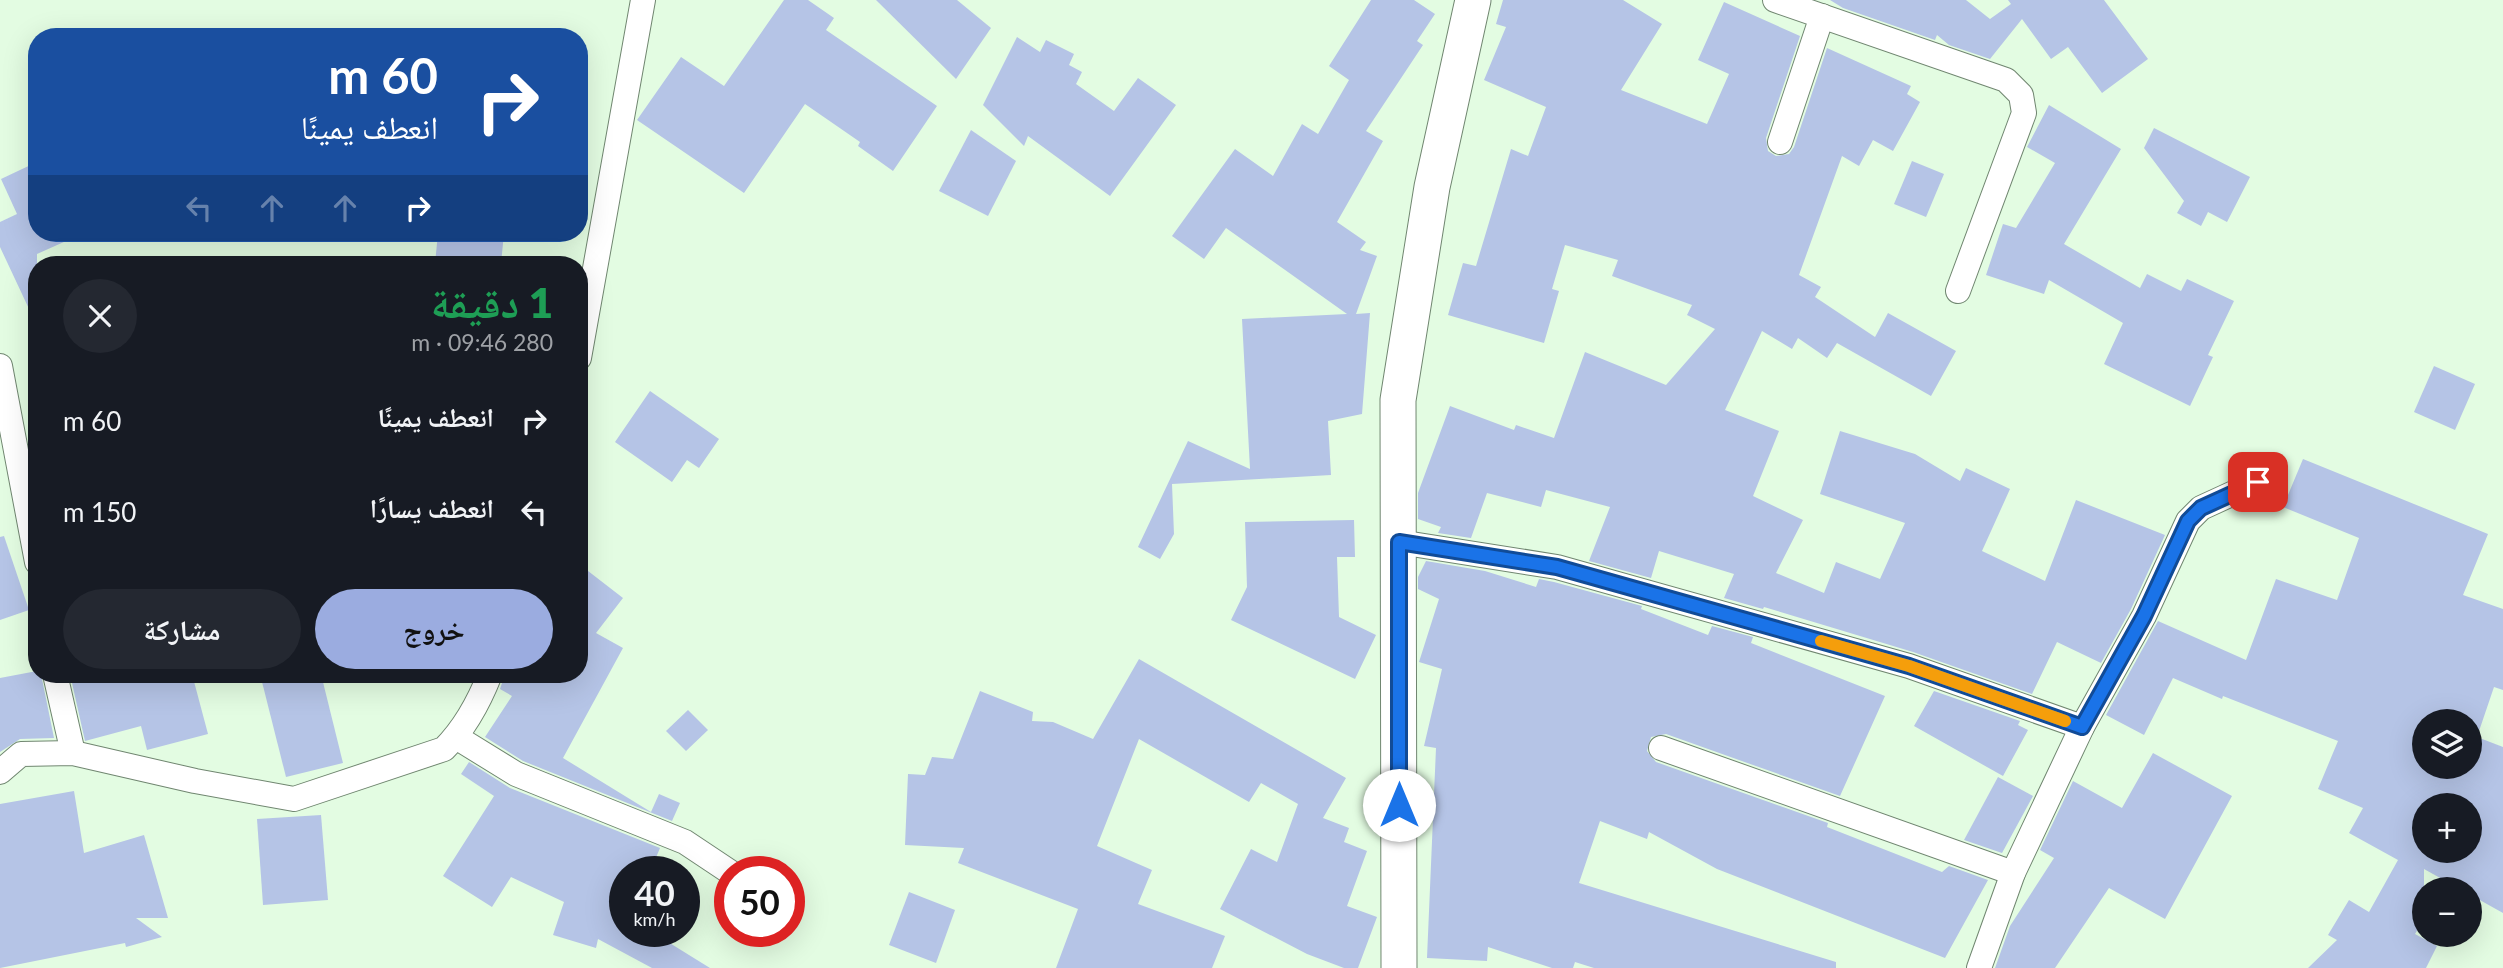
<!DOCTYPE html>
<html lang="ar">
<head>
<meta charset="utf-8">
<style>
	body { margin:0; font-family:Lato,"Noto Naskh Arabic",sans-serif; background:#242831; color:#f1f3f6; direction:rtl; height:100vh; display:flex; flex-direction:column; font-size:26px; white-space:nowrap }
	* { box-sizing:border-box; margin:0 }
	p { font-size:23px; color:#9ea1a6 }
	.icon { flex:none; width:38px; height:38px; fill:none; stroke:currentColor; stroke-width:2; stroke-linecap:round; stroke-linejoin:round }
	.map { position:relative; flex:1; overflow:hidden; direction:ltr }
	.side { position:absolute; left:28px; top:256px; width:560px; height:427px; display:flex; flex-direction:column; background:#171b24; border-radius:28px; box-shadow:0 7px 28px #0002; direction:rtl }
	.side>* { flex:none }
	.banner { position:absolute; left:28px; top:28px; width:560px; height:214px; border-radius:28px; box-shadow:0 7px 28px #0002; direction:rtl; background:#1a4fa0; color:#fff; overflow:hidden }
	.controls { position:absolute; left:2412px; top:709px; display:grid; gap:14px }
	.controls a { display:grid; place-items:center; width:70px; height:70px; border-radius:50%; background:#171b24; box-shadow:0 7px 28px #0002; font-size:35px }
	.speed { position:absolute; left:609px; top:856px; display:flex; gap:14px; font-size:35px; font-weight:700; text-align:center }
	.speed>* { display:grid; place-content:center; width:91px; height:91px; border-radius:50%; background:#171b24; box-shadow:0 7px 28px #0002; line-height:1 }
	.speed small { font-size:18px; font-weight:400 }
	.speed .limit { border:10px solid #d22; background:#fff; color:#111 }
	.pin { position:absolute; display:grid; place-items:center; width:60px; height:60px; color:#fff; margin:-30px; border-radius:14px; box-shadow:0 4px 10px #0006 }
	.me { position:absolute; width:77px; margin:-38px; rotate:0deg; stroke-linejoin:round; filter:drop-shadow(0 0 5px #0008) }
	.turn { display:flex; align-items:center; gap:24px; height:147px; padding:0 35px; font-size:32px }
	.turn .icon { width:91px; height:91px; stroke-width:2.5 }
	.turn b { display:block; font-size:49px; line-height:60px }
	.lanes { display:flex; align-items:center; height:66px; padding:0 35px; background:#0003; justify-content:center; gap:35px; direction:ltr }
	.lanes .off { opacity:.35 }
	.round { display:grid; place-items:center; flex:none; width:74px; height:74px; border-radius:37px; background:#242831 }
	.overview { display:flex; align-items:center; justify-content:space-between; height:119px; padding:0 35px }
	h1 { font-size:42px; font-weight:800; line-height:52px; color:#1e9e55 }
	.primary-button { display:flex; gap:14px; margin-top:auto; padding:14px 35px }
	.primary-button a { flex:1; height:80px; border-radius:42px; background:#9bace0; color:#111; font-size:28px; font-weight:800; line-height:80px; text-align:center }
	.primary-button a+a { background:#242831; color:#f1f3f6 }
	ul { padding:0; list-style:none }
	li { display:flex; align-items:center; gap:21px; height:91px; padding:0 35px }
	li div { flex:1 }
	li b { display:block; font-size:26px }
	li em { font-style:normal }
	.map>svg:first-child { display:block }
	.building { fill:#b5c4e6; fill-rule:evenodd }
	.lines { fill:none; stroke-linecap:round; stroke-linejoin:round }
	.street-casing { stroke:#708670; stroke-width:26 }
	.secondary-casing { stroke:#708670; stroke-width:37 }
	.street { stroke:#fff; stroke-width:24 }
	.secondary { stroke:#fff; stroke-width:35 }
	.route-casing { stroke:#114b97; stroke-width:18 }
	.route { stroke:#1a73e8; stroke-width:12 }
	.slow { stroke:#f59e0b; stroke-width:12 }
</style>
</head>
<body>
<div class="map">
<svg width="2503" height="968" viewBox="0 0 2503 968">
	<rect width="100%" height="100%" fill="#e3fce2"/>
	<g class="building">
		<polygon points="784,0 808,0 834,18 826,30 937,106 893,171 858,146 860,142 805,104 744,193 637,120 681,57 724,86"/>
		<polygon points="876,0 957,0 991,28 956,79"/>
		<polygon points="1371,0 1414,0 1435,14 1417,41 1423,45 1366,131 1383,141 1337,222 1366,242 1360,250 1377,256 1356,314 1370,313 1362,414 1328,421 1331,475 1172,484 1174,534 1160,559 1138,547 1188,441 1250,469 1242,319 1347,314 1226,228 1204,259 1172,236 1235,149 1273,176 1302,124 1318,134 1349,80 1329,66"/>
		<polygon points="1503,0 1623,0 1662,24 1621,90 1707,124 1729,74 1698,60 1724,2 1800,36 1766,138 1768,151 1776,156 1789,154 1794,147 1827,48 1911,86 1907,94 1920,102 1893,151 1873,140 1859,166 1842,156 1799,275 1821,287 1815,297 1875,337 1888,313 1956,351 1931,396 1837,343 1827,358 1798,338 1792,349 1762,331 1725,410 1779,431 1753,496 1803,520 1776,573 1824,593 1836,562 1880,579 1905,523 1820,494 1840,431 1915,454 1960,481 1966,468 2010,489 1982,551 2045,581 2076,500 2165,535 2131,609 2101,663 2057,642 2032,694 1913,652 1764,607 1763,609 1724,598 1734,574 1659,551 1651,578 1589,561 1610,507 1546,490 1541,507 1487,493 1471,538 1438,533 1441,527 1418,519 1418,493 1450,406 1514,430 1516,425 1554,438 1585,352 1666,385 1715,329 1687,315 1692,305 1612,276 1618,260 1565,245 1552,289 1559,291 1544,343 1448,315 1463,263 1476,266 1511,149 1528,156 1546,107 1484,80 1506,27 1496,24"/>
		<polygon points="1830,0 1966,0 1990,19 2011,4 2008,0 2104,0 2148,59 2102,93 2068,47 2051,59 2022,19 1990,59 1949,45 1937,35 1935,40 1843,8"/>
		<polygon points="1017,37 1040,52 1046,40 1074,54 1069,65 1082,72 1076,84 1114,111 1138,78 1176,105 1110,196 1028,136 1024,146 983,105"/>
		<polygon points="2049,105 2121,149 2064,244 2140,288 2147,274 2181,291 2187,279 2234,301 2208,355 2213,357 2190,406 2104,364 2123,323 2049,280 2044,294 1986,275 2003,224 2016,228 2055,163 2027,147"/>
		<polygon points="2154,128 2250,177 2227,222 2208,212 2201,226 2177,213 2184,201 2144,148"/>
		<polygon points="971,130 1016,161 988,216 939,191"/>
		<polygon points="1912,161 1944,174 1926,217 1894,204"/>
		<polygon points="37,162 37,233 84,233 37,254 37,326 0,247 0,222 17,214 1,179"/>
		<polygon points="438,233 504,233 501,264 435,264"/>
		<polygon points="2434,366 2475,384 2455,430 2414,412"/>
		<polygon points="650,391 719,439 699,468 687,460 672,482 615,442"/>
		<path d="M2303 459 2488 534 2463 595 2503 609V690L2494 687 2477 737 2503 747V913L2469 894V889H2460L2424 869V919L2415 934 2437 946 2426 968H2308L2337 940 2328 935 2349 900 2369 912 2398 860 2349 833 2363 808 2318 789 2338 741 2223 696 2222 699 2173 678 2144 735 2106 715 2158 621 2246 660 2276 579 2337 600 2359 538 2283 507ZM2424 721H2469V766H2424ZM2424 805H2469V850H2424Z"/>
		<polygon points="1354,520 1355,557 1337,557 1339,617 1376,635 1355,679 1231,620 1247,587 1245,522"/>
		<polygon points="4,536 29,610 0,620 0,537"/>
		<polygon points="1426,561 1485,571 1536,587 1539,579 1554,582 1642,606 1641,609 1708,635 1712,626 1753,637 1751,643 1885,696 1840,796 1666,734 1651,737 1647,751 1656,762 1828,823 1827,827 1942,872 1949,866 1988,880 1945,958 1717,869 1649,832 1647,839 1600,821 1579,883 1836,962 1836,968 1594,968 1575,962 1573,968 1552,968 1488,947 1487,961 1427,958 1436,748 1424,746 1442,669 1419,662 1439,599 1418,589 1418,577"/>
		<polygon points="579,564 623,598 596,633 623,648 563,758 651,812 659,794 680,803 672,821 523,761 485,737 512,696 500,689 505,674 579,674"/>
		<polygon points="1139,659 1346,778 1323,818 1349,828 1344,842 1367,851 1347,906 1377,917 1358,968 1344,968 1307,954 1220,909 1251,849 1277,862 1298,804 1261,783 1249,802 1139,739 1097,846 1152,870 1138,904 1225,936 1212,968 1056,968 1078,909 958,863 964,848 905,845 908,774 925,775 932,757 953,759 980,691 1033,712 1032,721 1053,722 1093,739"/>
		<polygon points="37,671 41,674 54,738 20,739 0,752 0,678"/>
		<polygon points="70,674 192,674 208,734 147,750 141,726 85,741"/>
		<polygon points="260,674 321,674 343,763 286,777"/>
		<polygon points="1934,691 2020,721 2018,725 2028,730 2003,776 1914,726"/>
		<polygon points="688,710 708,730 686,751 666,731"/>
		<polygon points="2153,753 2232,796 2165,919 2109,888 2055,968 1995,968 2010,926 2054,858 2040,850 2073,781 2122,808"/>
		<polygon points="469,762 510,788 660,848 650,872 625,872 625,931 674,931 668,942 710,968 652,968 598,939 596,948 553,935 564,902 511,877 492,907 443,876 494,796 461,774"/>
		<polygon points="1998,777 2033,796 2002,853 1964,840"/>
		<polygon points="74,791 84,853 144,835 168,918 136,918 162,937 126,947 125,943 0,968 0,804"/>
		<polygon points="321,815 328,900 263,905 257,819"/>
		<polygon points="909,892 955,910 936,963 889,945"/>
	</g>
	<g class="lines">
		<defs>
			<g id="street">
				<polyline points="1775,0 2006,80 2021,95 2024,113 1958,291"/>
				<polyline points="1780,142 1822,16"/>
				<polyline points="579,358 643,0"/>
				<polyline points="0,366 37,562"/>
				<polyline points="1399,542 1557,567 1909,666 2082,727"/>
				<polyline points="55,674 73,753"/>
				<polyline points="456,737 516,774 685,842 730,872"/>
				<polyline points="1661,748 2013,873"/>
				<path d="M0 772 21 754 73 753 195 781 294 799 444 749C465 728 479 702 490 674"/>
				<polyline points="1979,968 2013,873 2082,727 2144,616 2188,521 2201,508 2275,474"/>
			</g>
			<polyline id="secondary" points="1399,968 1398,400 1432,187 1473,0"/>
		</defs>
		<use href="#street" class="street-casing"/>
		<use href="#secondary" class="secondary-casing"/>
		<use href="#street" class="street"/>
		<use href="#secondary" class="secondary"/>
	</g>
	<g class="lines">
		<defs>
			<polyline id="route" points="1399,805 1399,542 1557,567 1909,666 2082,727 2144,616 2188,521 2201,508 2258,482"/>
		</defs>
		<use href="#route" class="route-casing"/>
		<use href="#route" class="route"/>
		<polyline class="slow" points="1821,641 1909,666 2065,721"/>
	</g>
</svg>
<div class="controls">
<a><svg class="icon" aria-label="layers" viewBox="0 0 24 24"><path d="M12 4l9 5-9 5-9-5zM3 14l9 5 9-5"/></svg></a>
<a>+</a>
<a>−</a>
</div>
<div class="speed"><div>40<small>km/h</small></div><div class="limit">50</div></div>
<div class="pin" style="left:2258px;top:482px;background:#d93025"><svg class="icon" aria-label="arrive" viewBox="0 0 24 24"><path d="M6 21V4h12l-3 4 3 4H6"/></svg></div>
<svg class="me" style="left:1399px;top:805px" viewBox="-20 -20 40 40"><circle r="19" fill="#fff"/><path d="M0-13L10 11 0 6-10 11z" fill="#1a73e8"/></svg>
<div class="banner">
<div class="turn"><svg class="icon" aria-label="right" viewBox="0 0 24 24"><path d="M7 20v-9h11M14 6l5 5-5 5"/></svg><div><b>60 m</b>انعطف يمينًا</div></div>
<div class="lanes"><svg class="icon off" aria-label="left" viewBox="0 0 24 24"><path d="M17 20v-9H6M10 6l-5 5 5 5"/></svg><svg class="icon off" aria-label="ahead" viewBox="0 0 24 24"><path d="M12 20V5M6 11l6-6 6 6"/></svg><svg class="icon off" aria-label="ahead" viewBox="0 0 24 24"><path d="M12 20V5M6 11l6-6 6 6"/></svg><svg class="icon" aria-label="right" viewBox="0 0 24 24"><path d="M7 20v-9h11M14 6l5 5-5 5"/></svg></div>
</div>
<section class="side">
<div class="overview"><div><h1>1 دقيقة</h1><p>280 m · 09:46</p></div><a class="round"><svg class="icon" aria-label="close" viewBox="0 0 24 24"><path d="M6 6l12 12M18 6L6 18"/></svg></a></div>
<ul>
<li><svg class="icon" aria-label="right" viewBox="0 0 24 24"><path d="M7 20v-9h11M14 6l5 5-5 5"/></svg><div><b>انعطف يمينًا</b></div><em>60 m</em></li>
<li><svg class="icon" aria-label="left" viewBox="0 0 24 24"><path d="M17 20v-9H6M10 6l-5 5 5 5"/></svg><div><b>انعطف يسارًا</b></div><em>150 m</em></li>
</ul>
<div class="primary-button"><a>خروج</a><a>مشاركة</a></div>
</section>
</div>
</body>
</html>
